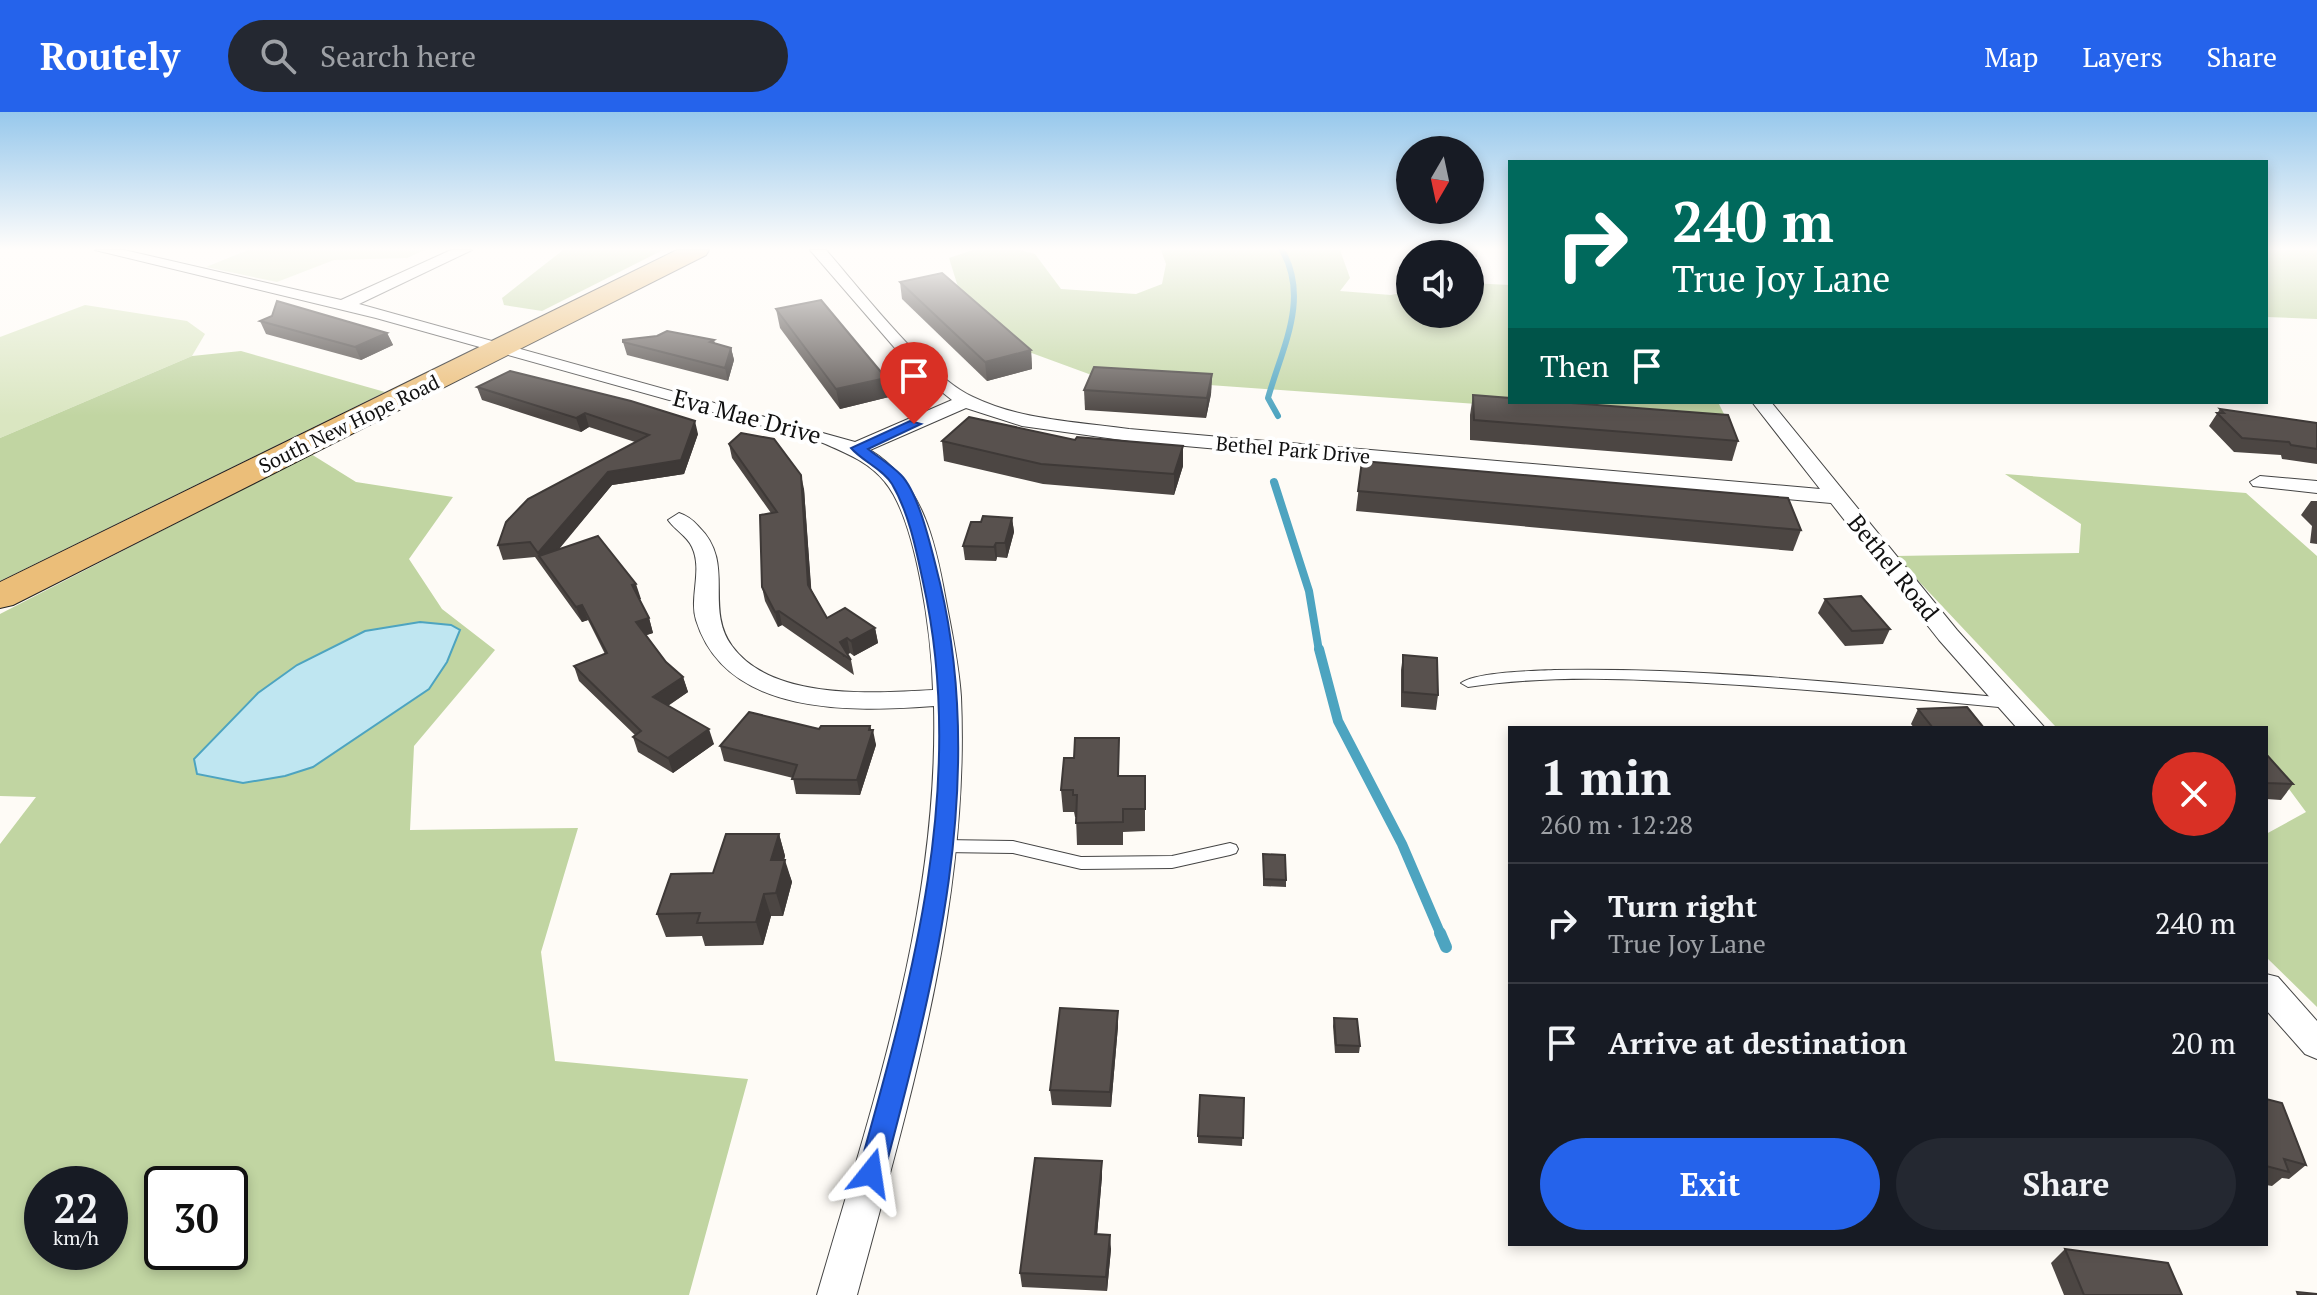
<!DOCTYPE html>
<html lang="en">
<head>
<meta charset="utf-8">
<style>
	body { margin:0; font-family:"PT Serif",serif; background:#242831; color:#f1f3f6; height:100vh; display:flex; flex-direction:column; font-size:30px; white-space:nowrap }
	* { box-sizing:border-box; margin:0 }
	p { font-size:26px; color:#9ea1a6 }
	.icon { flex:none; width:44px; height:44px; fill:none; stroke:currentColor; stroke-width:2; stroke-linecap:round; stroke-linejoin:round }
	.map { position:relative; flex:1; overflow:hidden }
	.sheet { position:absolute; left:1508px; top:614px; width:760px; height:520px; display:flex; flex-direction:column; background:#171b24; border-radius:0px; box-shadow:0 4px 12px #0003 }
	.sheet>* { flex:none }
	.top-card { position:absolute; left:1508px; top:48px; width:760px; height:244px; border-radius:0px; box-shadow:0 4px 12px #0003; background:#00695c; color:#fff; overflow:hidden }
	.needle { width:52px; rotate:189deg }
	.fabs { position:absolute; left:1396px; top:24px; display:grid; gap:16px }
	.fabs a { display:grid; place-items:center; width:88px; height:88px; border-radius:50%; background:#171b24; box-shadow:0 4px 12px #0003; font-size:40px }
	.speed { position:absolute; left:24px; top:1054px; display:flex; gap:16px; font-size:40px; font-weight:700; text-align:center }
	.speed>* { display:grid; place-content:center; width:104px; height:104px; border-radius:50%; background:#171b24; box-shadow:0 4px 12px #0003; line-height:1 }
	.speed small { font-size:20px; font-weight:400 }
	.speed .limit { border:4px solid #111; border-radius:12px; background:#fff; color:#111 }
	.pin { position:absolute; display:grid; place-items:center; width:68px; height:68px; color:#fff; margin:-82px -34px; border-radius:50% 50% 50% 0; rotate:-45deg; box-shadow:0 0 8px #0007 }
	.pin .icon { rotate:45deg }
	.me { position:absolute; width:88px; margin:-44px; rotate:15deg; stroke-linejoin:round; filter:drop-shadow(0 0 6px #0008) }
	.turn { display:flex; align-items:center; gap:28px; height:168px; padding:0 32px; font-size:36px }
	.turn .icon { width:104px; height:104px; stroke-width:2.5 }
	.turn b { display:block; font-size:56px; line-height:68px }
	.then { display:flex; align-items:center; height:76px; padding:0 32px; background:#0003; gap:16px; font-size:30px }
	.round { display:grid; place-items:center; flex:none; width:84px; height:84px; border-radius:42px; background:#242831 }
	.head { display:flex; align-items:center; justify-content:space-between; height:136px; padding:0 32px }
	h1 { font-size:48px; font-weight:700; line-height:60px }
	.action { display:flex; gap:16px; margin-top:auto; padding:16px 32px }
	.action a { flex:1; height:92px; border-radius:48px; background:#2563eb; color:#fff; font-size:32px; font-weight:700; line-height:92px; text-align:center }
	.action a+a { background:#242831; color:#f1f3f6 }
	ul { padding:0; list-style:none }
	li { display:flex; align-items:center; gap:24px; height:120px; padding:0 32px; border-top:2px solid #363941 }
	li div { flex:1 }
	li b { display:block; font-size:30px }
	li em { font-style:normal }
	header { display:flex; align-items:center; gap:48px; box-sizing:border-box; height:112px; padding:0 40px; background:#2563eb; color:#fff }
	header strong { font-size:38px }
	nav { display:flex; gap:44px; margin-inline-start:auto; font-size:28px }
	.search { width:560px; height:72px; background:#242831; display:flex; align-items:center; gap:20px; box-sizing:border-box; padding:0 28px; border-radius:44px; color:#9ea1a6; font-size:30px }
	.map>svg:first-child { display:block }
	.green { fill:#dae6c1 }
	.forest { fill:#c1d5a2; fill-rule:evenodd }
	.water { fill:#bfe6f1; stroke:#4da4c0; stroke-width:2 }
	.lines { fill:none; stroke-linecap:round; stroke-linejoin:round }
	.stream-far3 { stroke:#4da4c0; stroke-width:6 }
	.stream-far2 { stroke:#4da4c0; stroke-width:8 }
	.stream-far1 { stroke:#4da4c0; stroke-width:10 }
	.stream { stroke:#4da4c0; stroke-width:12 }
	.service-casing { stroke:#444; stroke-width:2 }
	.minor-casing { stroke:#444; stroke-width:2 }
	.primary-casing { stroke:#222; stroke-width:2 }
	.service { fill:#fff; fill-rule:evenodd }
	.minor { fill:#fff; fill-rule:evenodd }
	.primary { fill:#ebbe79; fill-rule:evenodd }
	.wall { fill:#4c4643 }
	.shaded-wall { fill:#3e3937 }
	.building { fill:#58514e; stroke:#3e3937; stroke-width:2 }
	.route { fill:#2563eb; stroke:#184099; stroke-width:2 }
	.labels { text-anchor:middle; stroke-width:8; stroke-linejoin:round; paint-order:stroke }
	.far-street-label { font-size:20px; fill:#111; stroke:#fff }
	.street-label { font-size:24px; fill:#111; stroke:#fff }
</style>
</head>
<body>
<header>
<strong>Routely</strong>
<div class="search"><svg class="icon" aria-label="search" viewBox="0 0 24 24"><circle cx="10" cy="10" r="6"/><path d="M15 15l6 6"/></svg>Search here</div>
<nav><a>Map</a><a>Layers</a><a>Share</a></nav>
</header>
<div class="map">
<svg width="2317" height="1183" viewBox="0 0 2317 1183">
	<rect width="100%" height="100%" fill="#fefbf6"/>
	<g class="green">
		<polygon points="248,138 425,138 407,146 334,148 277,170 206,155"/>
		<polygon points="85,193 187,209 205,222 192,244 0,326 0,225"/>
	</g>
	<g class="forest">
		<polygon points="563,138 663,138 542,199 504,193 502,186"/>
		<polygon points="973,138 1020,138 1035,142 1061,177 1136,182 1162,172 1166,152 1161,138 1340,138 1350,166 1340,179 1391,183 1410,179 1410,202 1470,202 1470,171 1510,173 1510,290 1718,290 1728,310 1097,265 1018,236 958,175 949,146"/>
		<polygon points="2266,138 2317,138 2317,207 2266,205"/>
		<polygon points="241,239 385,280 0,469 0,326 192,244"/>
		<path d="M311 342 356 370 453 385 409 447 442 497 495 538 414 634 410 718 578 716 541 840 555 949 748 967 689 1183H0V732L36 685 0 684V502ZM42 1072H110V1140H42ZM162 1072H230V1140H162Z"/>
		<polygon points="2005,362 2246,381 2317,444 2317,895 2266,845 2266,722 2306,700 2266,646 2266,616 2055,614 1895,444 2079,441 2081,412"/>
	</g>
	<polygon class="water" points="420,510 451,513 460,518 447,550 429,577 313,655 285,664 243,671 197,662 194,647 258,581 297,553 365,519"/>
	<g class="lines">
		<path class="stream-far3" d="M1278 304 1268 286C1282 236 1310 187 1282 138"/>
		<polyline class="stream-far2" points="1274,370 1309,479 1319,539"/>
		<polyline class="stream-far1" points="1319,537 1338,609 1402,732 1441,823"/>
		<polyline class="stream" points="1440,821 1446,835"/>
		<defs>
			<g id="service">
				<path d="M1554 558C1706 555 1858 573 2009 586L2016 591 2009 596C1914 587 1819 578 1723 572 1638 567 1553 562 1468 575L1461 571C1476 560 1533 559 1554 558Z"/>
				<polygon points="943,728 1013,729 1081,745 1172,744 1230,731 1236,733 1238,737 1236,741 1230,743 1172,756 1081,757 1013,741 943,740 937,738 935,734 937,730"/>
			</g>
			<g id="minor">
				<path d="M95 138H124L341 188 451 138H472L359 192 855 330 952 288 913 257 810 138H826C862 179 926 263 973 285 1020 308 1078 310 1129 317L1820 377 1752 290H1771L1957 518 2045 616H2017L1939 528 1831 391 1129 329 1022 314 966 296 870 338C923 370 936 432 946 489 952 521 959 553 961 585 970 789 910 987 857 1183H817C873 991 939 797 934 594 852 600 726 605 696 508 689 485 703 458 692 435 687 424 675 418 668 408L679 401C688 404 693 408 699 415 736 451 704 495 732 534 772 589 874 581 933 578 932 527 917 408 885 370 869 350 846 341 823 331L376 206Z"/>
				<polygon points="2260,364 2317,369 2317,381 2253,374 2250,370"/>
				<polygon points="2266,862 2278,865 2317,909 2317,947 2305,942 2266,898"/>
			</g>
			<polygon id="primary" points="677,138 709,138 706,143 13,493 0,496 0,470"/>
		</defs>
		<use href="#service" class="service-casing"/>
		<use href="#minor" class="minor-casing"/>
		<use href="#primary" class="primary-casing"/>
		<use href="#service" class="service"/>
		<use href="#minor" class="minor"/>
		<use href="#primary" class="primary"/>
	</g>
	<g class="wall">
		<polygon points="1446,138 1478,138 1478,139 1477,145 1470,145 1470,142 1447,142"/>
		<polygon points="900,170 1031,238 1032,257 987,269 902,187"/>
		<polygon points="776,197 889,285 840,297 780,216"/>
		<polygon points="260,209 387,221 393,233 361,248 266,222"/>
		<polygon points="714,228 715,231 731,236 734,248 728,269 627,243 623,230"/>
		<polygon points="1212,262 1211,282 1206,306 1085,298 1084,278"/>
		<polygon points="477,275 698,322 684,362 612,373 558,437 641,487 639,487 649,506 653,521 646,523 666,550 683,565 688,580 668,594 714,632 673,661 638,640 633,625 635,623 579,569 574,554 605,542 588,508 582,510 535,445 503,448 498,433 635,330 589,315 581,320 482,288"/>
		<polygon points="1473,283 1738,329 1732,349 1470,328 1470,303"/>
		<polygon points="2220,297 2317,311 2317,352 2282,347 2281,343 2234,340 2209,314"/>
		<polygon points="1075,328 1183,334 1183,354 1174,383 1043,372 944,349 942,329"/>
		<polygon points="729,332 804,377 811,477 827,506 875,516 878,531 854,544 850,541 847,542 851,548 854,563 782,513 778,515 765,489 762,475 771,401 732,346"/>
		<polygon points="1362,349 1801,418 1793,439 1356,399"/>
		<polygon points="2311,389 2317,389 2317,432 2310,431 2312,414 2301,403"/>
		<polygon points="1012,406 1014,420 1007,446 997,445 996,449 965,448 963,434 981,410"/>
		<polygon points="1825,487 1890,517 1883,532 1845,534 1818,501"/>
		<polygon points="1403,543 1438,583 1436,598 1401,595 1401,558"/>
		<polygon points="1918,597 1984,616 1914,616 1911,612"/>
		<polygon points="870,614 876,633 860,683 796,682 793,666 724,649 720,634 819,617"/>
		<polygon points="2266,642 2293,672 2281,688 2266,687"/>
		<polygon points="1119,664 1145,664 1145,719 1123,720 1123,733 1077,733 1076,705 1075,705 1074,700 1063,700 1061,678"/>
		<polygon points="779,722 785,744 784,748 792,770 783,804 771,804 763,833 705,834 702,824 666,825 657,802 713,761"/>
		<polygon points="1263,742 1286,768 1286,775 1263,774"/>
		<polygon points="1334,906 1360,934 1359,941 1335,941 1333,914"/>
		<polygon points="1118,914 1111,995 1052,993 1050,978"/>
		<polygon points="1244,986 1242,1034 1198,1031 1198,1024"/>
		<polygon points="2266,987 2306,1053 2289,1067 2282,1066 2272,1074 2266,1073"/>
		<polygon points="1102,1064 1097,1122 1111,1137 1107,1179 1022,1175 1020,1161"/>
		<polygon points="2065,1137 2182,1183 2064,1183 2051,1151"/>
	</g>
	<g class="shaded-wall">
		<polygon points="387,221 393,233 361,248 355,235"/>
		<polygon points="731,236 734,248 728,269 725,256"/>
		<polygon points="1031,238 1032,257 987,269 985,250"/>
		<polygon points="1212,262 1211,282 1206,306 1207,286"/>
		<polygon points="886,266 889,285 840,297 836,277"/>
		<polygon points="585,301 589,315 581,320 576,306"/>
		<polygon points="695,309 698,322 684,362 612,373 546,453 539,444 543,456 538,441 608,360"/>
		<polygon points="1183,334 1183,354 1174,383 1174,362"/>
		<polygon points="801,363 804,377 812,487 808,473"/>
		<polygon points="1012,406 1014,420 1007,446 1005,431"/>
		<polygon points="996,431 997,445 996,449 994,435"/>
		<polygon points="636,472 641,487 637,488 632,473"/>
		<polygon points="582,493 588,508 582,510 576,495"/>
		<polygon points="779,499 782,513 778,515 775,500"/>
		<polygon points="649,506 653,521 641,525 636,510"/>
		<polygon points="875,516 878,531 854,544 851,529"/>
		<polygon points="847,526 850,541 843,545 840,530"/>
		<polygon points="683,565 688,580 658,600 653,585"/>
		<polygon points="870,614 872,622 873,618 876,633 860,683 857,668"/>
		<polygon points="709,617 714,632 673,661 668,646"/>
		<polygon points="779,722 785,744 778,771 771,748"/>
		<polygon points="785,748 792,770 783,804 776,781"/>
		<polygon points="764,782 771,804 763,833 756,810"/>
		<polygon points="1118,899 1118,914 1111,995 1110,980"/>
		<polygon points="1102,1049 1102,1064 1096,1136 1095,1122"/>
		<polygon points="1110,1123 1111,1137 1107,1179 1106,1165"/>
	</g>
	<g class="building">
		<polygon points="942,161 1031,238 985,250 900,170"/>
		<polygon points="821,188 886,266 836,277 776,197"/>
		<polygon points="277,189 387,221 355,235 260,209 272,204"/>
		<polygon points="667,219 714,228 710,230 731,236 725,256 623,230 623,228 657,224"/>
		<polygon points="1094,255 1212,262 1207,286 1084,278"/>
		<polygon points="510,259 631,289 695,309 681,348 608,360 538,441 530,430 498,433 506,410 528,387 649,323 585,301 576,306 477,275"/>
		<polygon points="1473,283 1510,286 1510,290 1558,290 1728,303 1738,329 1474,308"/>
		<polygon points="2220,297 2317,311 2317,337 2291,333 2289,330 2242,326 2217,301 2224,301"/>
		<polygon points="969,305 1075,328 1077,325 1183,334 1174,362 1041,352 942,329"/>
		<polygon points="741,321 774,327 801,363 808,473 827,506 845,496 875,516 851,529 847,526 840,530 851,548 779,499 775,500 762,475 760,403 777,400 729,332"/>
		<polygon points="1362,349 1788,386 1801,418 1358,379"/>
		<polygon points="983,404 1012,406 1005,431 996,431 994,435 963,434 971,410 981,410"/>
		<polygon points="598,424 636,472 632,473 649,506 636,510 666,550 683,565 653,585 709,617 668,646 633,625 641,619 574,554 607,541 582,493 576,495 539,444"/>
		<polygon points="1861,484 1890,517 1852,519 1825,487"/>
		<polygon points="1403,543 1437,546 1438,583 1403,580"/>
		<polygon points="1967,595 1984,616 1933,616 1918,597"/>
		<polygon points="749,600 819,617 821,614 870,614 869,618 873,618 857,668 792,667 797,653 720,634"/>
		<polygon points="1075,626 1119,626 1118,664 1145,664 1145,697 1123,697 1123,710 1076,711 1077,683 1073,683 1073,678 1061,678 1064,646 1074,646"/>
		<polygon points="2266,642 2293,672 2266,671"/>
		<polygon points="726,722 779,722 771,748 785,748 776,781 764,782 756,810 697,811 700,801 657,802 671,762 713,761"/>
		<polygon points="1263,742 1285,743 1286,768 1264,767"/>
		<polygon points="1060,896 1118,899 1110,980 1050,978"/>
		<polygon points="1334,906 1357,907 1360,934 1336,933"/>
		<polygon points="1200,983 1244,986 1243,1026 1198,1024"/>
		<polygon points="2266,987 2282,991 2306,1053 2284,1047 2289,1060 2266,1054"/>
		<polygon points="1035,1046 1102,1049 1095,1122 1110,1123 1106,1165 1020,1161"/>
		<polygon points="2065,1137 2168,1151 2182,1183 2084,1183"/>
		<polygon points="2297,1180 2317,1182 2317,1183 2298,1183"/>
	</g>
	<linearGradient id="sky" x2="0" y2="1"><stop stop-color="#97c8ec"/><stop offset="0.45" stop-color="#fffdfb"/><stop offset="1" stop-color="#fffdfb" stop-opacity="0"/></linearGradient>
	<rect width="2317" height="304" fill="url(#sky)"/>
	<path class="route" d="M910 309 921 312 868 337C878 345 891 353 901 363 920 382 933 444 940 471 987 669 935 869 884 1061L880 1070 871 1073 861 1070 858 1061C912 869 968 670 923 470 916 437 909 401 892 372 883 357 862 349 851 336Z"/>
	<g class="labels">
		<g class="far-street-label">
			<text transform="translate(349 312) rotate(-26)" y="7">South New Hope Road</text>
			<text transform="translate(1293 338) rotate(5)" y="7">Bethel Park Drive</text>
		</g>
		<g class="street-label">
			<text transform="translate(747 305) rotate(15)" y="8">Eva Mae Drive</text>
			<text transform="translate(1893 456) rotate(51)" y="8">Bethel Road</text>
		</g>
	</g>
</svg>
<div class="fabs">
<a><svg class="needle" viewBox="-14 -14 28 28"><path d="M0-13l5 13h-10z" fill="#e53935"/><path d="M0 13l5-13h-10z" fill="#9ea1a6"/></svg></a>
<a><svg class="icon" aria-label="sound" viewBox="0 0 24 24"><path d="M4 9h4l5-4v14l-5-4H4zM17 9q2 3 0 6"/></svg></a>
</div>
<div class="speed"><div>22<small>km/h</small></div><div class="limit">30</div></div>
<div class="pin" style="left:914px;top:312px;background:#d93025"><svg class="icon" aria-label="arrive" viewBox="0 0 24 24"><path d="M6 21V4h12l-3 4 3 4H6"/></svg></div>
<svg class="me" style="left:871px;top:1061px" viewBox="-20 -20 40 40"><path d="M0-17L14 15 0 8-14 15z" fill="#2563eb" stroke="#fff" stroke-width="4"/></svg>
<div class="top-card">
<div class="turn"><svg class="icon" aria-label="right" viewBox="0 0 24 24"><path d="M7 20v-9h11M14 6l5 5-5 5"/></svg><div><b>240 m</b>True Joy Lane</div></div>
<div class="then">Then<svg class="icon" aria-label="arrive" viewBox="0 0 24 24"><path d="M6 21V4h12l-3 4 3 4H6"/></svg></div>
</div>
<section class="sheet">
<div class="head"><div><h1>1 min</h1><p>260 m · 12:28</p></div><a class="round" style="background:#d93025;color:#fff"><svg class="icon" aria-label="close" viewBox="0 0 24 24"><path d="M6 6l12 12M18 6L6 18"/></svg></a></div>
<ul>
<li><svg class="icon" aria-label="right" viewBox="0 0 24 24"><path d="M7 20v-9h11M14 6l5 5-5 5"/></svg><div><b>Turn right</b><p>True Joy Lane</p></div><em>240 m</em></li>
<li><svg class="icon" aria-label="arrive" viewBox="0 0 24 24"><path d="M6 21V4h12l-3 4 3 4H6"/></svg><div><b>Arrive at destination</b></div><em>20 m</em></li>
</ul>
<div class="action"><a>Exit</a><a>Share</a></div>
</section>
</div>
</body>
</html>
